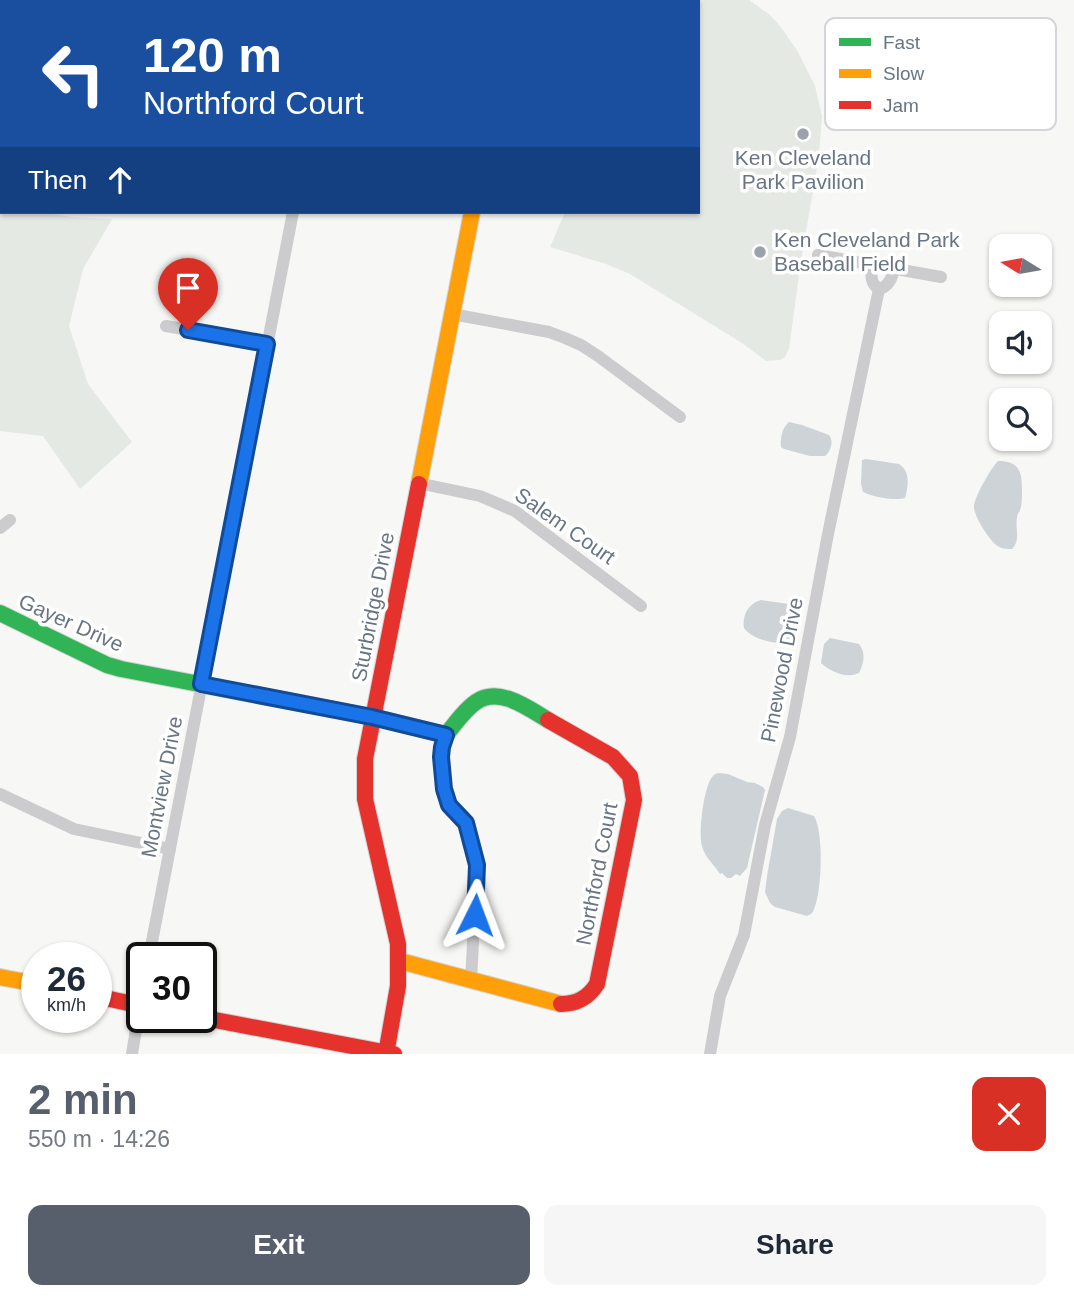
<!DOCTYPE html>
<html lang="en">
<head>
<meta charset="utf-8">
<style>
	body { margin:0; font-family:Helvetica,sans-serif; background:#f6f6f7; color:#1f2937; height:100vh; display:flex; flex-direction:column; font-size:26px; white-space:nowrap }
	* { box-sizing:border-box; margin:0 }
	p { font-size:23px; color:#747a83 }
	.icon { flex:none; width:38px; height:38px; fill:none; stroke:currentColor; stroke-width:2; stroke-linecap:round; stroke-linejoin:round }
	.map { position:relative; height:1054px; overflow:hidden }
	.side { display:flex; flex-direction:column; background:#fff; flex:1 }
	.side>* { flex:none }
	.guide { position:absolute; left:0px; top:0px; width:700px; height:214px; box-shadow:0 2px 5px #0004; background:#1a4fa0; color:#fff; overflow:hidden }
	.needle { width:46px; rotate:281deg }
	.tools { position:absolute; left:989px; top:234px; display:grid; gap:14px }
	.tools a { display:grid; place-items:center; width:63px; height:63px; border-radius:14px; background:#fff; box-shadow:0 2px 5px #0004; font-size:35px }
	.speed { position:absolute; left:21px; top:942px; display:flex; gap:14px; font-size:35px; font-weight:700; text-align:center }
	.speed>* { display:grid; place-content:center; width:91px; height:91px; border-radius:50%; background:#fff; box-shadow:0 2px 5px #0004; line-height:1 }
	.speed small { font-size:18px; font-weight:400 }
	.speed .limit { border:4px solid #111; border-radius:10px; background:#fff; color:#111 }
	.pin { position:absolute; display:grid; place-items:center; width:60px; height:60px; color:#fff; margin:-72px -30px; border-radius:50% 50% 50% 0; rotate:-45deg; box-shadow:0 0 7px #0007 }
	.pin .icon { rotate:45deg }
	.me { position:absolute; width:77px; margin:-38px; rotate:3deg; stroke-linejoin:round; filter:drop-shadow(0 0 5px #0008) }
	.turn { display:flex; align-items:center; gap:24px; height:147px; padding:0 28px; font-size:32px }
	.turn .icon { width:91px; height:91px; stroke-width:2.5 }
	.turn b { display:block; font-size:49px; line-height:60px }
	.then { display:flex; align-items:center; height:66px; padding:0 28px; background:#0003; gap:14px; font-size:26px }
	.round { display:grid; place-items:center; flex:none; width:74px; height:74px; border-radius:14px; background:#f6f6f7 }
	.summary { display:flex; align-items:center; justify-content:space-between; height:119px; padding:0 28px }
	h1 { font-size:42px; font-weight:700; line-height:52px; color:#575f6c }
	.primary-button { display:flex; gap:14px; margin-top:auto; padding:14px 28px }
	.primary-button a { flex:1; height:80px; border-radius:14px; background:#575f6c; color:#fff; font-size:28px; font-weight:700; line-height:80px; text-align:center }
	.primary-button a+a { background:#f6f6f7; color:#1f2937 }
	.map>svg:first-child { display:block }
	.green { fill:#e5e9e4 }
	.water { fill:#cdd3d6 }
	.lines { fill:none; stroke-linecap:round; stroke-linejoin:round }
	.fast-casing { stroke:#d4d4d5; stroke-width:18 }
	.slow-casing { stroke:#d4d4d5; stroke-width:18 }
	.jam-casing { stroke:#d4d4d5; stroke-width:18 }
	.street { stroke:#ccccce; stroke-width:12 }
	.fast { stroke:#30b455; stroke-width:16 }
	.slow { stroke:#ff9f0a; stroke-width:16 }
	.jam { stroke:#e5322d; stroke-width:16 }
	.route-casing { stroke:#114b97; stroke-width:18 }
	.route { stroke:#1a73e8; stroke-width:12 }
	.poi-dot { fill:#9ba2ac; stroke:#fff; stroke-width:2.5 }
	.labels { text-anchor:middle; stroke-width:7; stroke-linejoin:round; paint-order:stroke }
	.poi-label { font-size:21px; fill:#697584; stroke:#fff }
	.street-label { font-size:21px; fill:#697584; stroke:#fff }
	.key { fill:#fff; stroke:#d2d6da; stroke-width:2 }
	.key-label { font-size:19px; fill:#697584 }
</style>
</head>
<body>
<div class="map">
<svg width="1074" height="1054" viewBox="0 0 1074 1054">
	<rect width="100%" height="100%" fill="#f7f7f6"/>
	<g class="green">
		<polygon points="641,0 749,0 770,15 781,27 798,52 815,86 822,116 819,156 801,261 789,349 785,357 780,360 766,361 742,343 630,274 606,264 550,247 565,212 698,212 698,2 640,2"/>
		<polygon points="0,191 2,194 2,212 39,212 72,217 112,219 83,269 69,326 88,384 132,442 80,489 43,436 0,431"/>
	</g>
	<g class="water">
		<path d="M789 422 802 425 829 435C834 441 831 451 825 456H810L784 449 781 447C780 438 782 428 789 422Z"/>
		<path d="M866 459 899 464C911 472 908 486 905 498 893 501 874 497 863 492L861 484 862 460Z"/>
		<path d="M998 461C1020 461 1022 472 1022 491 1022 496 1022 502 1021 507 1018 517 1019 508 1017 518 1015 529 1021 540 1012 549 1007 549 1001 549 996 545 989 539 973 515 974 506 975 496 991 468 998 461Z"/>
		<path d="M761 600 789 604 799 610C802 622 797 633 792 643 776 644 754 641 744 628 742 615 748 604 761 600Z"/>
		<path d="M830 638 859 644C866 653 864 663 859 673 846 679 831 672 821 663L824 644Z"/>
		<path d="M718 773 728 774 747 782 755 783 763 787 765 790 747 868 740 876 736 874 731 878H727L722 873 720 874C714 864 705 858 702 846 698 835 704 784 713 776 714 774 716 774 718 773Z"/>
		<path d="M788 808 814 816C824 832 822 892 814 909 812 914 811 914 807 916L775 907 770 903 765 892 767 876 777 819 782 811Z"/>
	</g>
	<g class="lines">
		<defs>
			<path id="fast" d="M0 613 107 665 121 669 372 717 446 735C455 724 464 710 476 702 499 686 528 708 548 720"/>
			<g id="slow">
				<polyline points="419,484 472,212"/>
				<polyline points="400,961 561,1004"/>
				<polyline points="0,977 37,984"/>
			</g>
			<g id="jam">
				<polyline points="556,0 556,2"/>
				<path d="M548 720 613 757 630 776 634 800 597 984C588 998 577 1004 561 1004"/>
				<polyline points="96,996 142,1006"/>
				<polyline points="199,1017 394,1054"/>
				<polyline points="386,1054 398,986 398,944 365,799 365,759 419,484"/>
			</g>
		</defs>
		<use href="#fast" class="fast-casing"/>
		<use href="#slow" class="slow-casing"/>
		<use href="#jam" class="jam-casing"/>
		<g class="street">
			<polyline points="205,2 205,0"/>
			<polyline points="0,88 2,90"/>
			<polyline points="818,255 941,277"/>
			<path d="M872 265C871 275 870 285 880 289 889 286 892 278 894 269"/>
			<polyline points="452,314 549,332 565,338 581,345 598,356 680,417"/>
			<polyline points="166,326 267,344"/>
			<polyline points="418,483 480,496 515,511 641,606"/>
			<polyline points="0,528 10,520"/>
			<polyline points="446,735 442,747 441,757 444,789 449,805 466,823 477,865 471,981"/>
			<polyline points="0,794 74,829 170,849"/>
			<polyline points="149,957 293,212"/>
			<polyline points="132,1054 141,999"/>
			<polyline points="710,1054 720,996 744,935 765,825 790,737 828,534 879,289"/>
		</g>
		<use href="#fast" class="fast"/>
		<use href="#slow" class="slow"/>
		<use href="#jam" class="jam"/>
	</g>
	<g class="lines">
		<defs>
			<polyline id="route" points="188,330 267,344 201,684 372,717 446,735 442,747 441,757 444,789 449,805 466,823 477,865 475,915"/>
		</defs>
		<use href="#route" class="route-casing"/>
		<use href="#route" class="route"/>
	</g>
	<g class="poi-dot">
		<circle cx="803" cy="134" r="7"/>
		<circle cx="760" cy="252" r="7"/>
	</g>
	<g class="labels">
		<g class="poi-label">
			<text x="803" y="165">Ken Cleveland<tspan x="803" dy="24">Park Pavilion</tspan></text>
			<text x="774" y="247" text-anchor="start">Ken Cleveland Park<tspan x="774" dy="24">Baseball Field</tspan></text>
		</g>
		<g class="street-label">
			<text transform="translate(565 526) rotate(35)" y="7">Salem Court</text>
			<text transform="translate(373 607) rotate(-79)" y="7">Sturbridge Drive</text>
			<text transform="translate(71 623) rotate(24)" y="7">Gayer Drive</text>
			<text transform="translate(782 670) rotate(-79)" y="7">Pinewood Drive</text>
			<text transform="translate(162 787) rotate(-79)" y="7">Montview Drive</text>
			<text transform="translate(597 874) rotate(-79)" y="7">Northford Court</text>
		</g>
	</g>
	<rect x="825" y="18" width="231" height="112" rx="10" class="key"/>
	<rect x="839" y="38" width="32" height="8" fill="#30b455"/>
	<rect x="839" y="69" width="32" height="9" fill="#ff9f0a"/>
	<rect x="839" y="101" width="32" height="8" fill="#e5322d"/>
	<g class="key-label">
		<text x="883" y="49">Fast</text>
		<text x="883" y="80">Slow</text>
		<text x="883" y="112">Jam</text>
	</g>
</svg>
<div class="tools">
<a><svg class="needle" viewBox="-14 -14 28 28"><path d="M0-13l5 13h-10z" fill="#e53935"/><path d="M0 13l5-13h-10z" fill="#747a83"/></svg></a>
<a><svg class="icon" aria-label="sound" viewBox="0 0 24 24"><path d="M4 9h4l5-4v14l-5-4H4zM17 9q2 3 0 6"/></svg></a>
<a><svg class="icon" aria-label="search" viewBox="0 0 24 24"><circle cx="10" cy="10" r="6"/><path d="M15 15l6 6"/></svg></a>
</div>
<div class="speed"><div>26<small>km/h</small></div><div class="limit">30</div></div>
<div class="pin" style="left:188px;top:330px;background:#d93025"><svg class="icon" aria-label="arrive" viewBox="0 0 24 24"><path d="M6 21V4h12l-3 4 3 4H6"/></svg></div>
<svg class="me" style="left:475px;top:915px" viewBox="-20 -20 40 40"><path d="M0-17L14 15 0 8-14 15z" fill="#1a73e8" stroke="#fff" stroke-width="4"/></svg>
<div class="guide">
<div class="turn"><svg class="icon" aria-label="left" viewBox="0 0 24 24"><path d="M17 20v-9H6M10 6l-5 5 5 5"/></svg><div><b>120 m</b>Northford Court</div></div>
<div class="then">Then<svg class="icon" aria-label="ahead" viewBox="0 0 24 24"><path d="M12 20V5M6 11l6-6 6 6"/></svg></div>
</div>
</div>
<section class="side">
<div class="summary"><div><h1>2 min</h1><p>550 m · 14:26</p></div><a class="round" style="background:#d93025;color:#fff"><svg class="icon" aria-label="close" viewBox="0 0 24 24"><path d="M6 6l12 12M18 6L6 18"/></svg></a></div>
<div class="primary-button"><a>Exit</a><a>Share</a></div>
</section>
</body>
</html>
